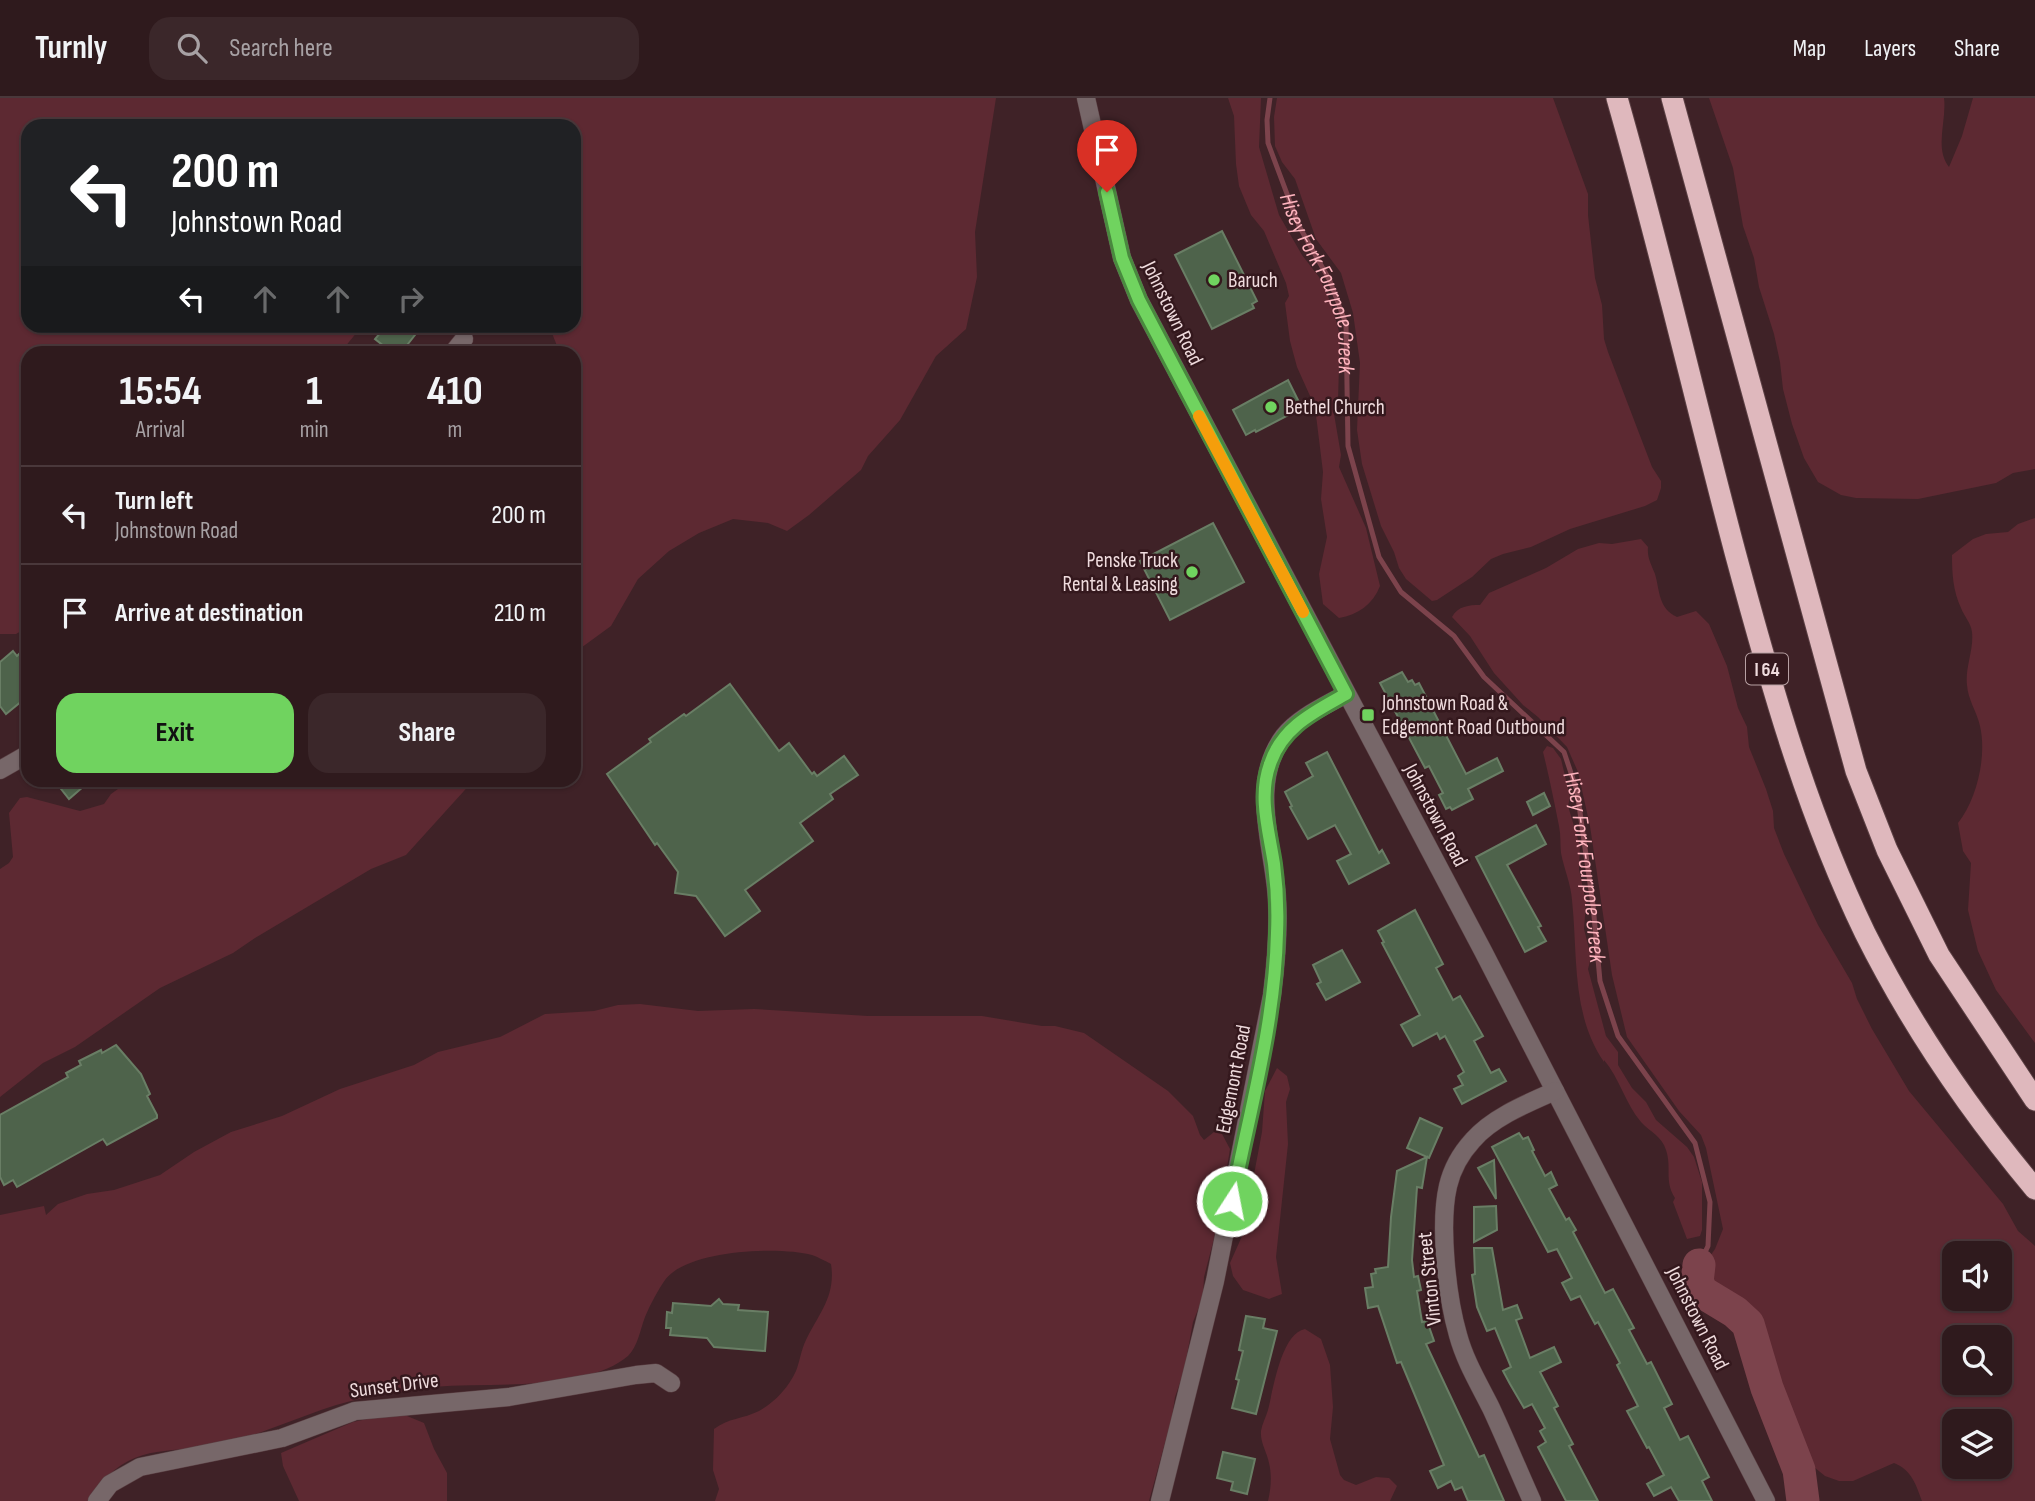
<!DOCTYPE html>
<html lang="en">
<head>
<meta charset="utf-8">
<style>
	body { margin:0; font-family:"Sofia Sans Condensed",sans-serif; background:#3b272a; color:#f1f3f6; height:100vh; display:flex; flex-direction:column; font-size:26px; white-space:nowrap }
	* { box-sizing:border-box; margin:0 }
	p { font-size:23px; color:#a7a1a4 }
	.icon { flex:none; width:38px; height:38px; fill:none; stroke:currentColor; stroke-width:2; stroke-linecap:round; stroke-linejoin:round }
	.map { position:relative; flex:1; overflow:hidden }
	.details { position:absolute; left:21px; top:248px; width:560px; height:441px; display:flex; flex-direction:column; background:#2f1a1d; border-radius:21px; box-shadow:0 2px 5px #0004,0 0 0 2px #4a383b }
	.details>* { flex:none }
	.hud { position:absolute; left:21px; top:21px; width:560px; height:214px; border-radius:21px; box-shadow:0 2px 5px #0004,0 0 0 2px #4a383b; background:#202124; color:#fff; overflow:hidden }
	.buttons { position:absolute; left:1942px; top:1143px; display:grid; gap:14px }
	.buttons a { display:grid; place-items:center; width:70px; height:70px; border-radius:14px; background:#2f1a1d; box-shadow:0 2px 5px #0004,0 0 0 2px #4a383b; font-size:35px }
	.pin { position:absolute; display:grid; place-items:center; width:60px; height:60px; color:#fff; margin:-72px -30px; border-radius:50% 50% 50% 0; rotate:-45deg; box-shadow:0 0 7px #0007 }
	.pin .icon { rotate:45deg }
	.me { position:absolute; width:77px; margin:-38px; rotate:11deg; stroke-linejoin:round; filter:drop-shadow(0 0 5px #0008) }
	.turn { display:flex; align-items:center; gap:24px; height:147px; padding:0 35px; font-size:32px }
	.turn .icon { width:91px; height:91px; stroke-width:2.5 }
	.turn b { display:block; font-size:49px; line-height:60px }
	.lanes { display:flex; align-items:center; height:66px; padding:0 35px; background:#0003; justify-content:center; gap:35px; direction:ltr }
	.lanes .off { opacity:.35 }
	.eta { display:flex; justify-content:space-evenly; align-items:center; height:119px; text-align:center }
	.eta b { font-size:42px; font-weight:700; line-height:49px }
	.primary-button { display:flex; gap:14px; margin-top:auto; padding:14px 35px }
	.primary-button a { flex:1; height:80px; border-radius:21px; background:#70d35f; color:#111; font-size:28px; font-weight:700; line-height:80px; text-align:center }
	.primary-button a+a { background:#3b272a; color:#f1f3f6 }
	ul { padding:0; list-style:none }
	li { display:flex; align-items:center; gap:21px; height:98px; padding:0 35px; border-top:2px solid #4a383b }
	li div { flex:1 }
	li b { display:block; font-size:26px }
	li em { font-style:normal }
	header { display:flex; align-items:center; gap:42px; box-sizing:border-box; height:98px; padding:0 35px; background:#2f1a1d; border-bottom:2px solid #4a383b }
	header strong { font-size:33px }
	nav { display:flex; gap:38px; margin-inline-start:auto; font-size:24px }
	.search { width:490px; height:63px; background:#3b272a; display:flex; align-items:center; gap:18px; box-sizing:border-box; padding:0 24px; border-radius:21px; color:#a7a1a4; font-size:26px }
	.map>svg:first-child { display:block }
	.green { fill:#5d2932; fill-rule:evenodd }
	.lines { fill:none; stroke-linecap:round; stroke-linejoin:round }
	.stream { stroke:#7c434c; stroke-width:5 }
	.river { stroke:#7c434c; stroke-width:33 }
	.building { fill:#4e634b; stroke:#697e65; stroke-width:2 }
	.minor-casing { stroke:#5b4044; stroke-width:19 }
	.highway-casing { stroke:#5b4044; stroke-width:23 }
	.minor { stroke:#776769; stroke-width:18 }
	.highway { stroke:#dfb8bd; stroke-width:21 }
	.route-casing { stroke:#49893e; stroke-width:18 }
	.route { stroke:#70d35f; stroke-width:12 }
	.slow { stroke:#f59e0b; stroke-width:12 }
	.poi-dot { fill:#70d35f; stroke:#34181d; stroke-width:2.5 }
	.labels { text-anchor:middle; stroke-width:5; stroke-linejoin:round; paint-order:stroke }
	.shield { fill:#34181d; stroke:#b7a0a3; stroke-width:2 }
	.shield-label { font-size:19px; font-weight:bold; fill:#efdbdd }
	.poi-label { font-size:21px; fill:#efdbdd; stroke:#34181d; text-anchor:start }
	.street-label { font-size:21px; fill:#efdbdd; stroke:#34181d }
	.water-label { font-size:23px; font-style:italic; fill:#feb4be; stroke:#34181d }
</style>
</head>
<body>
<header>
<strong>Turnly</strong>
<div class="search"><svg class="icon" aria-label="search" viewBox="0 0 24 24"><circle cx="10" cy="10" r="6"/><path d="M15 15l6 6"/></svg>Search here</div>
<nav><a>Map</a><a>Layers</a><a>Share</a></nav>
</header>
<div class="map">
<svg width="2035" height="1403" viewBox="0 0 2035 1403">
	<rect width="100%" height="100%" fill="#3f2227"/>
	<g class="green">
		<polygon points="0,0 996,0 975,134 977,179 966,231 936,258 900,322 868,358 861,372 809,417 787,433 768,425 733,421 699,435 669,453 638,481 611,528 574,555 574,256 560,255 549,228 574,228 574,28 28,28 28,228 362,228 340,255 28,256 28,529 16,536 0,536"/>
		<path d="M1228 0H1261L1259 49 1279 117 1302 157 1319 179 1331 205 1340 237 1338 302 1334 316 1341 357 1339 369 1366 430 1380 488C1373 506 1358 517 1339 520L1323 506 1319 476 1327 439 1321 401 1323 374 1315 309 1297 269 1290 243 1285 205 1289 198 1286 185 1264 133 1251 117 1239 88 1236 66 1234 18Z"/>
		<polygon points="1277,0 1553,0 1588,96 1588,117 1595,180 1602,207 1604,241 1608,254 1652,369 1661,383 1661,390 1657,402 1645,408 1570,431 1531,449 1503,456 1491,461 1472,479 1437,502 1432,503 1406,481 1399,470 1394,454 1381,428 1362,366 1357,332 1360,265 1353,215 1341,175 1316,141 1295,81 1282,64 1275,48 1274,19"/>
		<path d="M1709 0H1944C1947 22 1934 50 1949 69L1962 38 1973 0H2035V371L2013 375 1996 385 1918 401 1856 400 1841 397 1818 384 1804 360 1792 326 1783 291 1780 264 1774 236 1759 189 1754 160 1743 128 1733 70Z"/>
		<path d="M2035 420V945L1996 892 1978 853 1968 812 1971 765 1963 753 1958 725C1977 701 1987 658 1980 628 1977 614 1968 602 1967 587 1965 569 1974 552 1972 534 1971 525 1964 518 1961 510 1953 493 1952 475 1952 457L1973 441 1986 436 2008 434 2018 426Z"/>
		<path d="M1641 441 1648 449C1647 460 1651 466 1655 476 1660 493 1658 510 1677 519L1696 513 1709 526 1727 568 1738 610 1747 629 1749 649 1766 691 1773 713 1774 730 1784 756 1818 827 1852 885 1857 901 1872 931 1909 993 2003 1106 2018 1133 2035 1148V1403H1922C1916 1387 1912 1372 1894 1365L1853 1383H1839L1825 1378 1809 1365 1794 1340 1749 1212 1719 1193 1705 1180 1703 1173 1704 1167 1715 1151 1723 1131 1706 1050 1701 1037 1679 1013 1627 939 1612 877 1590 728 1578 674 1567 649 1538 619 1523 607 1494 575 1470 538 1452 519C1458 508 1469 507 1480 507L1489 495 1546 470 1578 451 1599 445 1612 446ZM1955 1155H2000V1200H1955ZM1955 1239H2000V1284H1955ZM1955 1323H2000V1368H1955Z"/>
		<path d="M1547 648 1553 650 1561 661 1570 699 1568 708 1580 748 1579 771 1586 805 1584 831 1591 859 1588 871 1606 938 1618 954V967L1632 990 1646 1004 1656 1022 1687 1049 1694 1059 1702 1084V1132L1700 1138 1687 1141 1673 1104 1675 1100C1664 1083 1672 1070 1666 1052 1662 1038 1650 1034 1641 1024 1625 1005 1620 981 1604 962V964C1571 916 1578 858 1572 802 1571 786 1564 771 1561 755 1560 746 1561 737 1559 728 1554 703 1549 678 1543 654Z"/>
		<polygon points="129,683 129,682 473,683 406,757 371,771 255,840 233,855 160,890 75,949 43,965 0,999 0,771 9,765 13,759 9,715 20,700 27,699 80,713 104,706 111,696"/>
		<path d="M640 906 698 913 754 911 868 918H982L1042 928H1055L1084 935 1168 993 1193 1018 1200 1037 1204 1042 1214 1034H1221L1230 1051 1218 1125 1204 1179 1203 1199 1193 1224 1184 1273 1175 1299 1172 1319 1149 1403H715L719 1391 713 1372 714 1331C728 1320 743 1321 759 1313 774 1305 789 1289 796 1273 800 1263 801 1252 806 1242 819 1215 836 1198 831 1166 825 1163 818 1159 812 1157 778 1148 687 1152 665 1182 658 1192 650 1207 645 1219 640 1232 638 1248 628 1258 604 1278 567 1282 538 1285 502 1288 467 1286 432 1289 409 1292 385 1296 363 1300 317 1310 274 1332 228 1345 184 1357 143 1343 108 1378 100 1386 95 1392 90 1403H0V1117L44 1108 46 1117 58 1106 87 1096 114 1092 160 1077 194 1054 231 1034 282 1018 340 991 414 967 438 954 500 939 545 916 594 913 618 907Z"/>
		<polygon points="1277,970 1287,978 1290,991 1286,1004 1288,1046 1276,1159 1282,1196 1269,1201 1243,1192 1233,1178 1230,1165 1247,1127 1250,1113 1252,1087 1262,1034 1265,993"/>
		<path d="M1305 1231 1321 1241 1330 1267 1333 1309 1330 1341 1340 1377 1344 1382 1356 1387 1376 1379 1389 1380 1397 1388 1390 1403H1268C1271 1391 1272 1377 1269 1365 1267 1354 1260 1345 1261 1333 1262 1326 1266 1319 1268 1312 1273 1293 1281 1235 1305 1231Z"/>
		<polygon points="386,1317 407,1318 424,1325 434,1351 447,1375 447,1403 299,1403 283,1368 281,1355 353,1324"/>
	</g>
	<g class="lines">
		<path class="stream" id="s1" d="M1270 0 1267 22 1268 45 1299 128 1330 183 1346 226 1348 348 1379 459 1401 494 1454 538 1484 579 1564 654 1577 693 1593 807 1600 883 1618 938 1695 1045 1710 1104 1708 1148 1699 1167"/>
		<polyline class="river" points="1699,1167 1697,1184 1702,1194 1735,1214 1748,1226 1767,1290 1799,1372 1803,1403"/>
	</g>
	<g class="building">
		<polygon points="1222,133 1257,203 1252,206 1254,210 1212,231 1175,157"/>
		<polygon points="386,228 422,228 400,256 394,256 375,241"/>
		<polygon points="1288,282 1302,310 1256,334 1255,332 1246,337 1233,312"/>
		<polygon points="1213,425 1244,484 1170,522 1140,463"/>
		<polygon points="13,553 17,558 19,556 28,567 28,598 6,616 0,608 0,564"/>
		<polygon points="1402,574 1408,584 1412,582 1415,587 1419,585 1466,676 1497,660 1503,673 1468,691 1473,701 1452,712 1450,709 1446,711 1439,697 1443,695 1429,668 1425,670 1380,585"/>
		<polygon points="730,586 779,653 789,645 812,676 814,674 817,678 844,658 858,677 830,696 833,701 800,725 813,743 745,792 760,813 725,838 696,798 675,795 678,774 657,745 655,747 607,676 651,644 649,641 684,616 686,618"/>
		<polygon points="1327,654 1379,755 1382,752 1389,765 1349,786 1337,763 1351,756 1335,727 1308,741 1290,709 1292,708 1285,694 1313,678 1306,665"/>
		<polygon points="54,682 91,682 69,701"/>
		<polygon points="1544,695 1550,708 1533,717 1527,704"/>
		<polygon points="1536,727 1546,746 1507,767 1541,828 1538,829 1546,843 1525,854 1476,759"/>
		<polygon points="1415,812 1443,866 1436,870 1453,902 1460,898 1483,938 1474,943 1491,975 1499,971 1506,983 1462,1006 1454,991 1463,987 1458,978 1464,974 1445,938 1440,941 1437,935 1413,948 1401,927 1420,917 1382,845 1384,844 1378,833"/>
		<polygon points="1342,852 1360,884 1326,902 1317,886 1321,884 1313,867"/>
		<polygon points="116,947 141,976 150,996 147,998 157,1017 157,1020 107,1047 103,1041 17,1089 13,1082 4,1087 0,1079 0,1017 68,979 66,975 81,967 79,963 101,952 102,955"/>
		<polygon points="1420,1020 1442,1030 1429,1060 1407,1050"/>
		<polygon points="1519,1035 1523,1041 1528,1039 1534,1052 1532,1053 1545,1078 1551,1074 1557,1087 1549,1091 1566,1122 1569,1120 1576,1132 1573,1134 1605,1195 1613,1191 1634,1230 1629,1232 1647,1266 1651,1264 1672,1306 1664,1310 1680,1342 1688,1338 1709,1379 1702,1383 1712,1403 1679,1403 1671,1389 1654,1398 1647,1386 1664,1377 1649,1349 1647,1350 1627,1313 1638,1308 1617,1267 1620,1265 1598,1224 1595,1226 1580,1198 1571,1202 1562,1185 1572,1180 1557,1151 1548,1154 1492,1049"/>
		<polygon points="1427,1059 1422,1090 1417,1089 1412,1162 1414,1179 1418,1178 1421,1192 1417,1193 1422,1224 1427,1223 1434,1243 1426,1246 1479,1359 1484,1357 1504,1403 1468,1403 1462,1389 1455,1392 1451,1383 1438,1390 1430,1373 1444,1367 1401,1264 1397,1265 1378,1208 1368,1210 1365,1190 1373,1189 1371,1176 1376,1175 1375,1171 1388,1169 1391,1119 1397,1073"/>
		<polygon points="1494,1062 1496,1101 1478,1070"/>
		<polygon points="1496,1108 1497,1132 1474,1144 1474,1109"/>
		<polygon points="1474,1150 1492,1150 1503,1212 1517,1207 1522,1220 1516,1222 1530,1260 1554,1249 1561,1264 1540,1274 1558,1308 1554,1310 1573,1346 1569,1348 1598,1403 1566,1403 1538,1349 1546,1344 1540,1333 1545,1330 1532,1306 1524,1310 1510,1286 1503,1273 1511,1269 1495,1230 1487,1233 1477,1209 1472,1177 1475,1176"/>
		<polygon points="719,1201 723,1206 739,1207 738,1212 768,1214 765,1253 714,1249 707,1240 670,1237 671,1230 666,1230 667,1214 672,1215 673,1205 711,1208"/>
		<polygon points="1246,1218 1265,1221 1263,1230 1277,1233 1256,1316 1232,1310 1239,1282 1236,1281 1243,1253 1239,1252"/>
		<polygon points="1223,1354 1255,1361 1247,1396 1231,1392 1233,1384 1217,1380"/>
	</g>
	<g class="lines">
		<defs>
			<g id="minor">
				<polyline points="1086,0 1122,160 1139,202 1483,853 1766,1403"/>
				<polyline points="452,256 464,241"/>
				<polyline points="0,672 28,656"/>
				<polyline points="97,1403 110,1386 140,1369 282,1340 355,1313 509,1299 636,1277 656,1275 671,1285"/>
				<path d="M1160 1403 1215 1183 1272 897C1276 865 1279 833 1277 801 1274 748 1248 686 1284 638 1299 619 1325 608 1346 596"/>
				<path d="M1532 1403C1518 1372 1505 1340 1491 1310 1479 1286 1465 1263 1458 1237 1447 1199 1439 1127 1448 1088 1452 1071 1461 1055 1473 1042 1493 1019 1528 1005 1555 993"/>
			</g>
			<g id="highway">
				<path d="M1617 0C1660 150 1695 303 1735 454 1770 584 1806 713 1865 835 1911 927 1969 1012 2035 1091"/>
				<polyline points="1672,0 1856,673 1887,752 1939,857 2035,1002"/>
			</g>
		</defs>
		<use href="#minor" class="minor-casing"/>
		<use href="#highway" class="highway-casing"/>
		<use href="#minor" class="minor"/>
		<use href="#highway" class="highway"/>
	</g>
	<g class="lines">
		<defs>
			<path id="route" d="M1107 94 1122 160 1139 202 1346 596C1314 614 1282 629 1270 666 1258 699 1269 733 1274 766 1277 789 1278 813 1277 835 1275 926 1249 1015 1232 1103"/>
		</defs>
		<use href="#route" class="route-casing"/>
		<use href="#route" class="route"/>
		<polyline class="slow" points="1199,318 1303,514"/>
	</g>
	<g class="poi-dot">
		<circle cx="1214" cy="182" r="7"/>
		<circle cx="1271" cy="309" r="7"/>
		<circle cx="1192" cy="474" r="7"/>
		<rect x="1361" y="610" width="14" height="14" rx="3.5"/>
	</g>
	<g class="labels">
		<rect class="shield" x="1746" y="555.5" width="42" height="31" rx="5"/>
		<g class="shield-label">
			<text x="1767" y="578">I 64</text>
		</g>
		<g class="poi-label">
			<text x="1228" y="189">Baruch</text>
			<text x="1285" y="316">Bethel Church</text>
			<text x="1178" y="469" text-anchor="end">Penske Truck<tspan x="1178" dy="24">Rental &amp; Leasing</tspan></text>
			<text x="1382" y="612">Johnstown Road &amp;<tspan x="1382" dy="24">Edgemont Road Outbound</tspan></text>
		</g>
		<g class="street-label">
			<text transform="translate(1173 215) rotate(64)" y="7">Johnstown Road</text>
			<text transform="translate(1436 717) rotate(62)" y="7">Johnstown Road</text>
			<text transform="translate(1233 981) rotate(-79)" y="7">Edgemont Road</text>
			<text transform="translate(1429 1181) rotate(-96)" y="7">Vinton Street</text>
			<text transform="translate(1698 1220) rotate(63)" y="7">Johnstown Road</text>
			<text transform="translate(394 1287) rotate(-7)" y="7">Sunset Drive</text>
		</g>
		<g class="water-label">
			<text dy="8" stroke="none"><textPath href="#s1" startOffset="196">Hisey Fork Fourpole Creek</textPath></text>
			<text dy="8" stroke="none"><textPath href="#s1" startOffset="868">Hisey Fork Fourpole Creek</textPath></text>
		</g>
	</g>
</svg>
<div class="buttons">
<a><svg class="icon" aria-label="sound" viewBox="0 0 24 24"><path d="M4 9h4l5-4v14l-5-4H4zM17 9q2 3 0 6"/></svg></a>
<a><svg class="icon" aria-label="search" viewBox="0 0 24 24"><circle cx="10" cy="10" r="6"/><path d="M15 15l6 6"/></svg></a>
<a><svg class="icon" aria-label="layers" viewBox="0 0 24 24"><path d="M12 4l9 5-9 5-9-5zM3 14l9 5 9-5"/></svg></a>
</div>
<div class="pin" style="left:1107px;top:94px;background:#d93025"><svg class="icon" aria-label="arrive" viewBox="0 0 24 24"><path d="M6 21V4h12l-3 4 3 4H6"/></svg></div>
<svg class="me" style="left:1232px;top:1103px" viewBox="-20 -20 40 40"><circle r="17" fill="#70d35f" stroke="#fff" stroke-width="3"/><path d="M0-11L8 9 0 5-8 9z" fill="#fff"/></svg>
<div class="hud">
<div class="turn"><svg class="icon" aria-label="left" viewBox="0 0 24 24"><path d="M17 20v-9H6M10 6l-5 5 5 5"/></svg><div><b>200 m</b>Johnstown Road</div></div>
<div class="lanes"><svg class="icon" aria-label="left" viewBox="0 0 24 24"><path d="M17 20v-9H6M10 6l-5 5 5 5"/></svg><svg class="icon off" aria-label="ahead" viewBox="0 0 24 24"><path d="M12 20V5M6 11l6-6 6 6"/></svg><svg class="icon off" aria-label="ahead" viewBox="0 0 24 24"><path d="M12 20V5M6 11l6-6 6 6"/></svg><svg class="icon off" aria-label="right" viewBox="0 0 24 24"><path d="M7 20v-9h11M14 6l5 5-5 5"/></svg></div>
</div>
<section class="details">
<div class="eta">
<div><b>15:54</b><p>Arrival</p></div>
<div><b>1</b><p>min</p></div>
<div><b>410</b><p>m</p></div>
</div>
<ul>
<li><svg class="icon" aria-label="left" viewBox="0 0 24 24"><path d="M17 20v-9H6M10 6l-5 5 5 5"/></svg><div><b>Turn left</b><p>Johnstown Road</p></div><em>200 m</em></li>
<li><svg class="icon" aria-label="arrive" viewBox="0 0 24 24"><path d="M6 21V4h12l-3 4 3 4H6"/></svg><div><b>Arrive at destination</b></div><em>210 m</em></li>
</ul>
<div class="primary-button"><a>Exit</a><a>Share</a></div>
</section>
</div>
</body>
</html>
